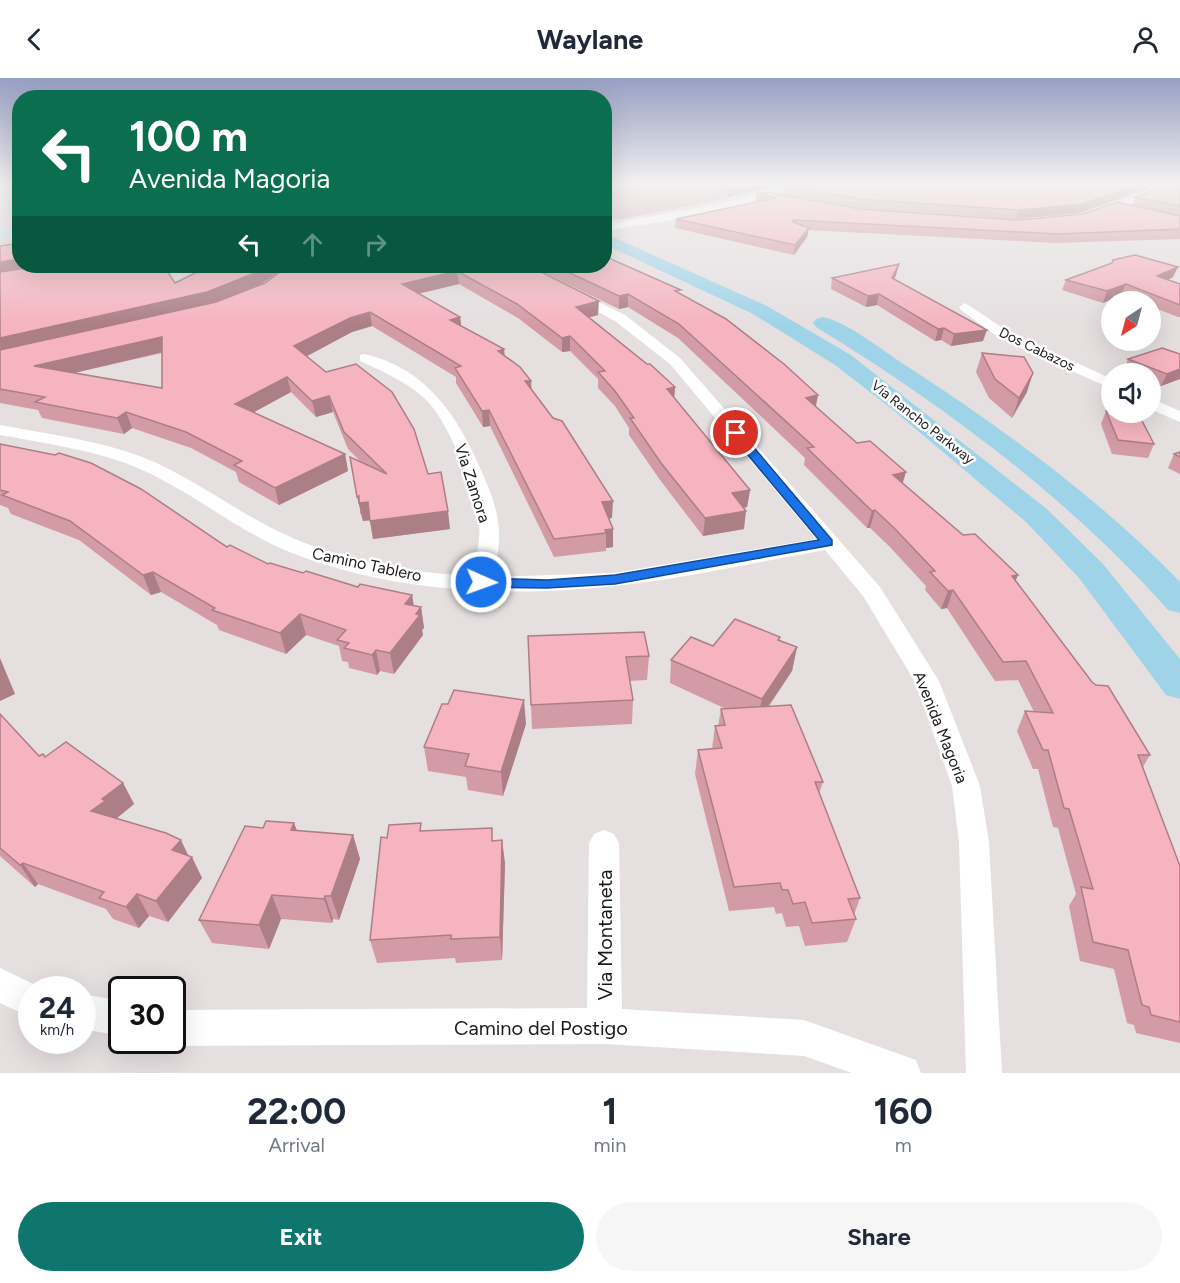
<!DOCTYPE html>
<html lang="en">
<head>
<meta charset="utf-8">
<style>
	body { margin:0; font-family:Figtree,sans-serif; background:#f6f6f7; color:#1f2937; height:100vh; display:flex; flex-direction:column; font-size:22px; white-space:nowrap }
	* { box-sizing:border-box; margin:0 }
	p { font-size:20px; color:#747a83 }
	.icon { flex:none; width:33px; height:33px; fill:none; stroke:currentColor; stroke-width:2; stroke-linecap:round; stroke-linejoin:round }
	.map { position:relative; height:995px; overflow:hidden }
	.side { display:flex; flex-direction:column; background:#fff; flex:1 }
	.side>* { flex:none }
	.hud { position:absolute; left:12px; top:12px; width:600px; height:183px; border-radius:24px; box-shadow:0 6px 24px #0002; background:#0b6e4f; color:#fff; overflow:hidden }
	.needle { width:39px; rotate:216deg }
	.fabs { position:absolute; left:1101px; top:213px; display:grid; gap:12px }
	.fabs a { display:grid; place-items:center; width:60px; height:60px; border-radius:50%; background:#fff; box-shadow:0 6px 24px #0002; font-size:30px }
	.speed { position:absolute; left:18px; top:898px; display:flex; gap:12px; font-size:30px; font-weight:700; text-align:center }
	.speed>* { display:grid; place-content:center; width:78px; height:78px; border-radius:50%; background:#fff; box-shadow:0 6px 24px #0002; line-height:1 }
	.speed small { font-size:15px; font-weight:400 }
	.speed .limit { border:3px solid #111; border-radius:9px; background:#fff; color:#111 }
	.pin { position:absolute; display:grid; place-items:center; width:51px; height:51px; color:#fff; margin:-26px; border:3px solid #fff; border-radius:50%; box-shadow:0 2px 6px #0007 }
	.me { position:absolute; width:66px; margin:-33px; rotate:92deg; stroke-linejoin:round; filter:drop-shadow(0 0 4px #0008) }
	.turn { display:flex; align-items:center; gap:21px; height:126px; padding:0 18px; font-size:27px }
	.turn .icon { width:78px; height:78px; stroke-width:2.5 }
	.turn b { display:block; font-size:42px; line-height:51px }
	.lanes { display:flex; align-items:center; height:57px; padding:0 18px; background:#0003; justify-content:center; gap:30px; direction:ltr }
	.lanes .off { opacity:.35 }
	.eta { display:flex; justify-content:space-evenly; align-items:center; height:102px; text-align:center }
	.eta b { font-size:36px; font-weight:700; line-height:42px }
	.action { display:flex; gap:12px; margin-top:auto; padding:12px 18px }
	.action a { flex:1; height:69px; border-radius:36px; background:#0f766e; color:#fff; font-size:24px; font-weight:700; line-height:69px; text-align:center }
	.action a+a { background:#f6f6f7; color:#1f2937 }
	header { display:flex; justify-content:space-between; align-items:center; height:78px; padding:0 18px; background:#fff; font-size:27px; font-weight:700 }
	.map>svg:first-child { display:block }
	.green { fill:#d7abb2 }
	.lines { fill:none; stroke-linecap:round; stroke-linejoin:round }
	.minor { fill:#fff; fill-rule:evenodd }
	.secondary { fill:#cfe9f3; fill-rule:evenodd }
	.primary { fill:#9fd4e8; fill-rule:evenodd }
	.wall { fill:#d39ba5; fill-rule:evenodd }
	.shaded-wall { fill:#ac7e86 }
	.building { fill:#f5b4c0; stroke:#ac7e86; stroke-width:1.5; fill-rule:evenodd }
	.route { fill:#1a73e8; stroke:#114b97; stroke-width:1.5 }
	.labels { text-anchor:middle; stroke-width:5; stroke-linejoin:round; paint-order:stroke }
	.far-street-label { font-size:14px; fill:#1c191a; stroke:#fff }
	.street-label { font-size:16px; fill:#1c191a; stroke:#fff }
	.near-street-label { font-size:20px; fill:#1c191a; stroke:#fff }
</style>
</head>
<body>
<header><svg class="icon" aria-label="back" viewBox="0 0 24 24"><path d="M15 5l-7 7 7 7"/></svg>Waylane<svg class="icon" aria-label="person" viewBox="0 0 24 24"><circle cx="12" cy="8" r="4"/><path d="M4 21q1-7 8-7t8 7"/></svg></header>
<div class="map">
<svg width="1180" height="995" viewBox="0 0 1180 995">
	<rect width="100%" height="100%" fill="#e5dfe0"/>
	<polygon class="green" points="605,107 689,107 730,120 623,141 605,140"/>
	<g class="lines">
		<g class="minor">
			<path d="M781 107H792C760 132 648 145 604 153V147L729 124Z"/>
			<polygon points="1166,107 1180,107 1099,137 1091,135"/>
			<path d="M574 212 625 237 680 280 880 509 939 603 980 708 989 764 1002 995H966L959 764 952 708 915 604 863 518 825 472C755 484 685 501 615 508 509 520 391 514 292 475 242 455 201 421 153 397 106 373 52 367 0 357V347C47 356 97 362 142 379 186 396 224 425 266 447 329 481 401 494 472 498 476 481 481 461 479 444 475 411 451 351 430 326 412 306 384 294 360 283V277L365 276C427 291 457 337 481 392 488 408 496 426 498 444 501 462 497 482 493 499L614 495 816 461 670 286 615 243 570 219 568 216Z"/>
			<polygon points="965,225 1009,254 1112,301 1112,311 999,260 961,232 959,229"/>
			<polygon points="1150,320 1180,333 1180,344 1150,331"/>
			<polygon points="604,752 614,756 619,765 622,931 804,942 916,982 921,995 852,995 804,978 605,966 172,968 161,963 172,963 172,932 587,930 589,765 594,756"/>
			<polygon points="0,890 44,911 32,912 32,940 0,925"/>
			<polygon points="82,916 122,923 122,958 82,951"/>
		</g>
		<polygon class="secondary" points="20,149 20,157 0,160 0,152"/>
		<g class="primary">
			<polygon points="604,155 767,228 851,277 1048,432 1103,486 1180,581 1180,621 1166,617 1079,500 1026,444 892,331 835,287 753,236 604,166"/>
			<path d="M823 239C849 245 882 272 905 287 1002 350 1099 420 1180 504V535L1168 532C1070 421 942 326 816 249L813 245 816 241Z"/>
		</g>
	</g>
	<g class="wall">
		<polygon points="714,107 1158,107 1079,135 1016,141 858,130 783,116 784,111 780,108 728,119 713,115"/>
		<polygon points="1180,107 1180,138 1132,127 1135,119"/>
		<polygon points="756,116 860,131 1019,142 1180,138 1180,161 1055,165 808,152 807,159 794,177 675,150 676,141 755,125"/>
		<path d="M0 168 20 188 175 205 288 188 260 207 529 188 598 237 589 239 675 309 674 319 750 412 747 429 744 430V451L703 458 660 402 629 357V350L615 328 598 310V301L570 273 562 274 518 240 459 206 418 216 460 239 461 248 504 271 505 278 531 311 612 440 609 441 613 451V469L606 470V473L554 479 490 348 483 349 456 305V299L372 248 352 254 306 278 428 396 450 451 373 461 370 442 363 443 361 436H360V383L348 371 333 334 316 339 291 314 253 334 345 376 348 393 279 427 239 404 236 394 191 370 132 350 124 356 42 340 38 332 0 325ZM162 275V310L74 295Z"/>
		<polygon points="899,186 896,197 894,201 983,263 951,268 941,262 935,263 877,227 866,229 831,211 832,200"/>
		<polygon points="530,188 604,188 680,216 816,329 1016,503 1092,604 1150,677 1143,689 1180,788 1180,965 1136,955 1134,947 1127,945 1114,891 1080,883 1069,828 1076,816 1058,750 1053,749 1038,691 1033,691 1017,653 1025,633 1034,634 1018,602 995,603 947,530 941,531 925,512 926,508 889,468 870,450 867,450 804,387 805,380 678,260 628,229 619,231"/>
		<polygon points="1173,199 1168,202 1180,206 1180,239 1178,239 1150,228 1150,224 1138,224 1121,217 1103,225 1062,212 1066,202"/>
		<polygon points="982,275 1027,314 1012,340 989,320 976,294"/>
		<polygon points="1180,276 1180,301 1161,308 1150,304 1150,296 1128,296 1123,294 1128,281"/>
		<polygon points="1106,333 1154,366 1148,380 1112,376 1101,346"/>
		<polygon points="0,366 268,486 358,509 412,517 414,528 421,529 424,550 422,552 423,557 394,596 380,593 377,597 349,590 348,584 342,583 339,568 306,557 286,576 219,552 217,547 161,514 151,517 79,462 11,436 8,430 0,427"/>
		<polygon points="1180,374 1180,396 1168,390 1174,376"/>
		<polygon points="528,558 649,578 647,602 629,603 633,622 632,646 532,651"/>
		<polygon points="780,559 779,562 797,569 792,593 769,628 823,704 819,715 860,820 854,837 856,841 847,864 805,868 799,848 786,849 782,835 776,836 774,829 729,833 695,696 698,672 712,671 715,648 718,648 721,631 726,631 670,605 671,582 713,568"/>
		<polygon points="0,636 39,678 45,679 123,705 134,726 116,740 189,778 202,800 168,844 149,838 139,850 113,841 106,831 38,806 35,809 0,778"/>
		<polygon points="526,646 503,718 468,712 466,699 428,693 424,669"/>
		<polygon points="294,745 297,753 353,757 360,781 339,842 333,841 332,845 281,841 269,871 212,865 199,842 263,750"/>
		<polygon points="423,753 494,763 502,762 505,786 502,882 456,885 455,880 377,885 370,862 387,760"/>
	</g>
	<g class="shaded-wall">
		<polygon points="742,107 780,107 728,119 729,110"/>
		<polygon points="1136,107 1158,107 1079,135 1016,141 1019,132"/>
		<polygon points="809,150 807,159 794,177 795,167"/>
		<polygon points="20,181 20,188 60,188 0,198 0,184"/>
		<polygon points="899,186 896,197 890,210 892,200"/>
		<polygon points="266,188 288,188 258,208 210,227 0,276 0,260"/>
		<polygon points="1178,189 1173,199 1153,209 1157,198"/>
		<polygon points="457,193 459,206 403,219 402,206"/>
		<polygon points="1126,206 1121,217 1103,225 1107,213"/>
		<polygon points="628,216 628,229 619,231 619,218"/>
		<polygon points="879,216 877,227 866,229 868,218"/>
		<polygon points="599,223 598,237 576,243 576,229"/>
		<polygon points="370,234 372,248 352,254 298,283 294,268 350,240"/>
		<polygon points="460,239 462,253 450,242"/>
		<polygon points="944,250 941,262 935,263 938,251"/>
		<polygon points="987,252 983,263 951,268 954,256"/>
		<polygon points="570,258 570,273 562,274 562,260"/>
		<polygon points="162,259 167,273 40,303 34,288"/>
		<polygon points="504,271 505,286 498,273"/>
		<polygon points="1180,291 1180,301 1161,308 1167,296"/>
		<polygon points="1033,295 1027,314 1012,340 1019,320"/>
		<polygon points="287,299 291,314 240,342 235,326"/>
		<polygon points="525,303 531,303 532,318"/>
		<polygon points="675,309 674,325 667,311"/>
		<polygon points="818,317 815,333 806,320"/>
		<polygon points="329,318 333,334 316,339 312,323"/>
		<polygon points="489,332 490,348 483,349 482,333"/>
		<polygon points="126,334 132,350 124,356 117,340"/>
		<polygon points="345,376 348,393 279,427 275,410"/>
		<polygon points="906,394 901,411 893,397"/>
		<polygon points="750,412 747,429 730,432 732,415"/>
		<polygon points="359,418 368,424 372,442 363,443 357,419"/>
		<polygon points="613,423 612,440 602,441 602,424"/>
		<polygon points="875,432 870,450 867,450 872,433"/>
		<polygon points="448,433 450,451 373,461 370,443"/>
		<polygon points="746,433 744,451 703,458 705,440"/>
		<polygon points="613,451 613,469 606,470 606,455 605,452"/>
		<polygon points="153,494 161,514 151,517 143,497"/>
		<polygon points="1018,497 1011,515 1012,498"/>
		<polygon points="953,512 947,530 941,531 948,513"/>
		<polygon points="412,517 415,538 405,526"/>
		<polygon points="421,529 424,550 422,552 423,557 394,596 390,575"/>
		<polygon points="300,536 306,557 286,576 280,555"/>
		<polygon points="797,569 792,593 757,645 762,621"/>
		<polygon points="376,572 380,593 377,597 372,577"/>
		<polygon points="0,580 15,616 0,623"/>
		<polygon points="524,622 526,646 503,718 501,694"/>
		<polygon points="123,705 134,726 116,741 91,733 102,721"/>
		<polygon points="294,745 303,769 291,752"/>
		<polygon points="353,757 360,781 339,842 331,818"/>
		<polygon points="181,762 190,781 192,779 202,800 168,844 156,823 172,772"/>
		<polygon points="502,762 505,786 502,882 500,859"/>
		<polygon points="23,785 38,806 35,809 20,787"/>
		<polygon points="137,816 149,838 139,850 126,829"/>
		<polygon points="272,817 281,841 269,871 259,847"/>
		<polygon points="325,818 333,841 332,845 324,821"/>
	</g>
	<g class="building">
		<polygon points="717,107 742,107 729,110"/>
		<polygon points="785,107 1062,108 1136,107 1082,126 1019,132 860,121"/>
		<polygon points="1166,107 1180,107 1180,128 1135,119"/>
		<polygon points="767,114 860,131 1019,142 1083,136 1117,124 1180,138 1180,151 1058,156 793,142 793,144 809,150 795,167 676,141 776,120 756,116"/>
		<polygon points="20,165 20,181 0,184 0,168"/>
		<polygon points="1135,177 1178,189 1157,198 1180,206 1180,227 1126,206 1107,213 1066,202 1112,185 1113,182"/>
		<polygon points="604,178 681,212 675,213 726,241 784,286 818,317 806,320 857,365 870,363 906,394 893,397 963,457 975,456 1018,497 1012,498 1092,604 1096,607 1108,608 1150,677 1138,677 1180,788 1180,944 1151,937 1149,929 1142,927 1128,872 1093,864 1081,809 1093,811 1069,731 1064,730 1048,672 1043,672 1025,633 1053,635 1026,583 1003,584 953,512 948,513 930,494 935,493 894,450 875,432 872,433 807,370 814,369 679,246 628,216 619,218 555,188 604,188"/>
		<polygon points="899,186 892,200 987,252 954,256 944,250 938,251 879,216 868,218 832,200"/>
		<polygon points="40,188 164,188 175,205 209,188 266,188 255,195 207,214 0,260 0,194"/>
		<path d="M288 188H529L599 223 576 229 647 286H650L675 309 667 311 750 412 732 415 746 433 705 440 661 385 630 340H634L615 313 598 294 605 293 570 258 562 260 517 226 457 193 402 206 460 239 450 242 504 271 498 273 520 289 531 303H525L553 340 562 343 613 423 602 424 613 451 605 452 606 455 554 461 489 332 482 333 455 290 461 288 370 234 350 240 294 268 326 294 356 286 392 314 414 351 428 396 441 394 448 433 370 443 368 424 359 425V418L357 419 350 379 387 396 344 354 329 318 312 323 287 299 235 326 345 376 275 410 234 387 242 383 186 354 126 334 117 340 35 324 45 319 0 311V272L216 224 265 205ZM162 259V310L34 288Z"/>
		<polygon points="1162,270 1180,276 1180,291 1167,296 1128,281"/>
		<polygon points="982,275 1024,279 1033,295 1019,320 995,301"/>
		<polygon points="1106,333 1112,334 1139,337 1154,366 1118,362"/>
		<polygon points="0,366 55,377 59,375 91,385 141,411 227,469 230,467 268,486 270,485 303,495 306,493 358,509 360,506 412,517 405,526 421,529 416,536 420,537 390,575 376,572 372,577 344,570 349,565 337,562 346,552 300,536 280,555 212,532 215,530 153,494 143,497 70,443 2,417 8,414 0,412"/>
		<polygon points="1180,374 1180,379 1174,376"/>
		<polygon points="735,541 780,559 778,562 797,569 762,621 671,582 691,559 713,568"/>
		<polygon points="644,554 649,578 626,579 633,622 531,627 528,558"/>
		<polygon points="454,612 524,622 501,694 465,688 469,676 424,669 442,626 448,626"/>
		<polygon points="791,627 823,704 815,704 860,820 848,821 856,841 812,845 805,824 793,826 788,812 782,812 780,805 734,809 698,672 722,670 715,648 725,647 721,631"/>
		<polygon points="0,636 39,678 43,676 45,679 66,664 123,705 102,721 105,723 91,733 166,755 181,762 172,772 192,779 156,823 137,816 126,829 99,820 104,814 23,785 20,787 0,770"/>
		<polygon points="266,743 294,745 291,752 353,757 331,818 325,818 324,821 272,817 259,847 199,842 245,748 263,750"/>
		<polygon points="421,745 420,753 492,750 492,763 502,762 500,859 451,861 451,857 370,862 381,759 387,760 389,747"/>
	</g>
	<linearGradient id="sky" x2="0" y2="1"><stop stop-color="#979fc3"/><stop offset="0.43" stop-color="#f3f1f1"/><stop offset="1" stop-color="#f3f1f1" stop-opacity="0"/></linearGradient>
	<rect width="1180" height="247" fill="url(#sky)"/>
	<polygon class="route" points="732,353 740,353 832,462 832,467 615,506 547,510 481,509 474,504 481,500 547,502 615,497 819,462 732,358"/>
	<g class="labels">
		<g class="far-street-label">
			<text transform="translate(1037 271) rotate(26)" y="5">Dos Cabazos</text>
			<text transform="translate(923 344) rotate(38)" y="5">Via Rancho Parkway</text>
		</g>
		<g class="street-label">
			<text transform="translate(473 405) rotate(72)" y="6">Via Zamora</text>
			<text transform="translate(367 486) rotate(12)" y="6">Camino Tablero</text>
			<text transform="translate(941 649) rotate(68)" y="6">Avenida Magoria</text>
		</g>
		<g class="near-street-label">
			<text transform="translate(605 857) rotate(-90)" y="7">Via Montaneta</text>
			<text x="541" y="957">Camino del Postigo</text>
		</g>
	</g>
</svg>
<div class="fabs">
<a><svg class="needle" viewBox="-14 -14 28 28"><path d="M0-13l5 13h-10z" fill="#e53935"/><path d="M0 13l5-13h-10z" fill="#747a83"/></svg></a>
<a><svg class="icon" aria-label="sound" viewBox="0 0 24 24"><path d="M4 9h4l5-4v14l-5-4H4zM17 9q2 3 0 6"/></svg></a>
</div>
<div class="speed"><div>24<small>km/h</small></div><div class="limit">30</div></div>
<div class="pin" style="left:736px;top:355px;background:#d93025"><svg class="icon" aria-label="arrive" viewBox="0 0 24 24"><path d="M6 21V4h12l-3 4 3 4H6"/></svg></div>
<svg class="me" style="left:481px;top:504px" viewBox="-20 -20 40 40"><circle r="17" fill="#1a73e8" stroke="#fff" stroke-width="3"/><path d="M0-11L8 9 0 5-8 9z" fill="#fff"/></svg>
<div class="hud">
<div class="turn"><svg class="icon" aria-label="left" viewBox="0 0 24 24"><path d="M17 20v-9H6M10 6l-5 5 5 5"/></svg><div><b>100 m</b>Avenida Magoria</div></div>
<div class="lanes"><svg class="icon" aria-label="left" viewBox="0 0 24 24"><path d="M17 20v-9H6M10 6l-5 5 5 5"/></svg><svg class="icon off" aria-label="ahead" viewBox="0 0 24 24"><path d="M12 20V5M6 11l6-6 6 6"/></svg><svg class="icon off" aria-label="right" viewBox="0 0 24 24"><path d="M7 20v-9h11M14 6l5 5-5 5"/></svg></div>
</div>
</div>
<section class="side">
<div class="eta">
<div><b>22:00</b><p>Arrival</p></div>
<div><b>1</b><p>min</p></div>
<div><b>160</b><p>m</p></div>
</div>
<div class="action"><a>Exit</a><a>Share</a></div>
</section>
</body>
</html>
